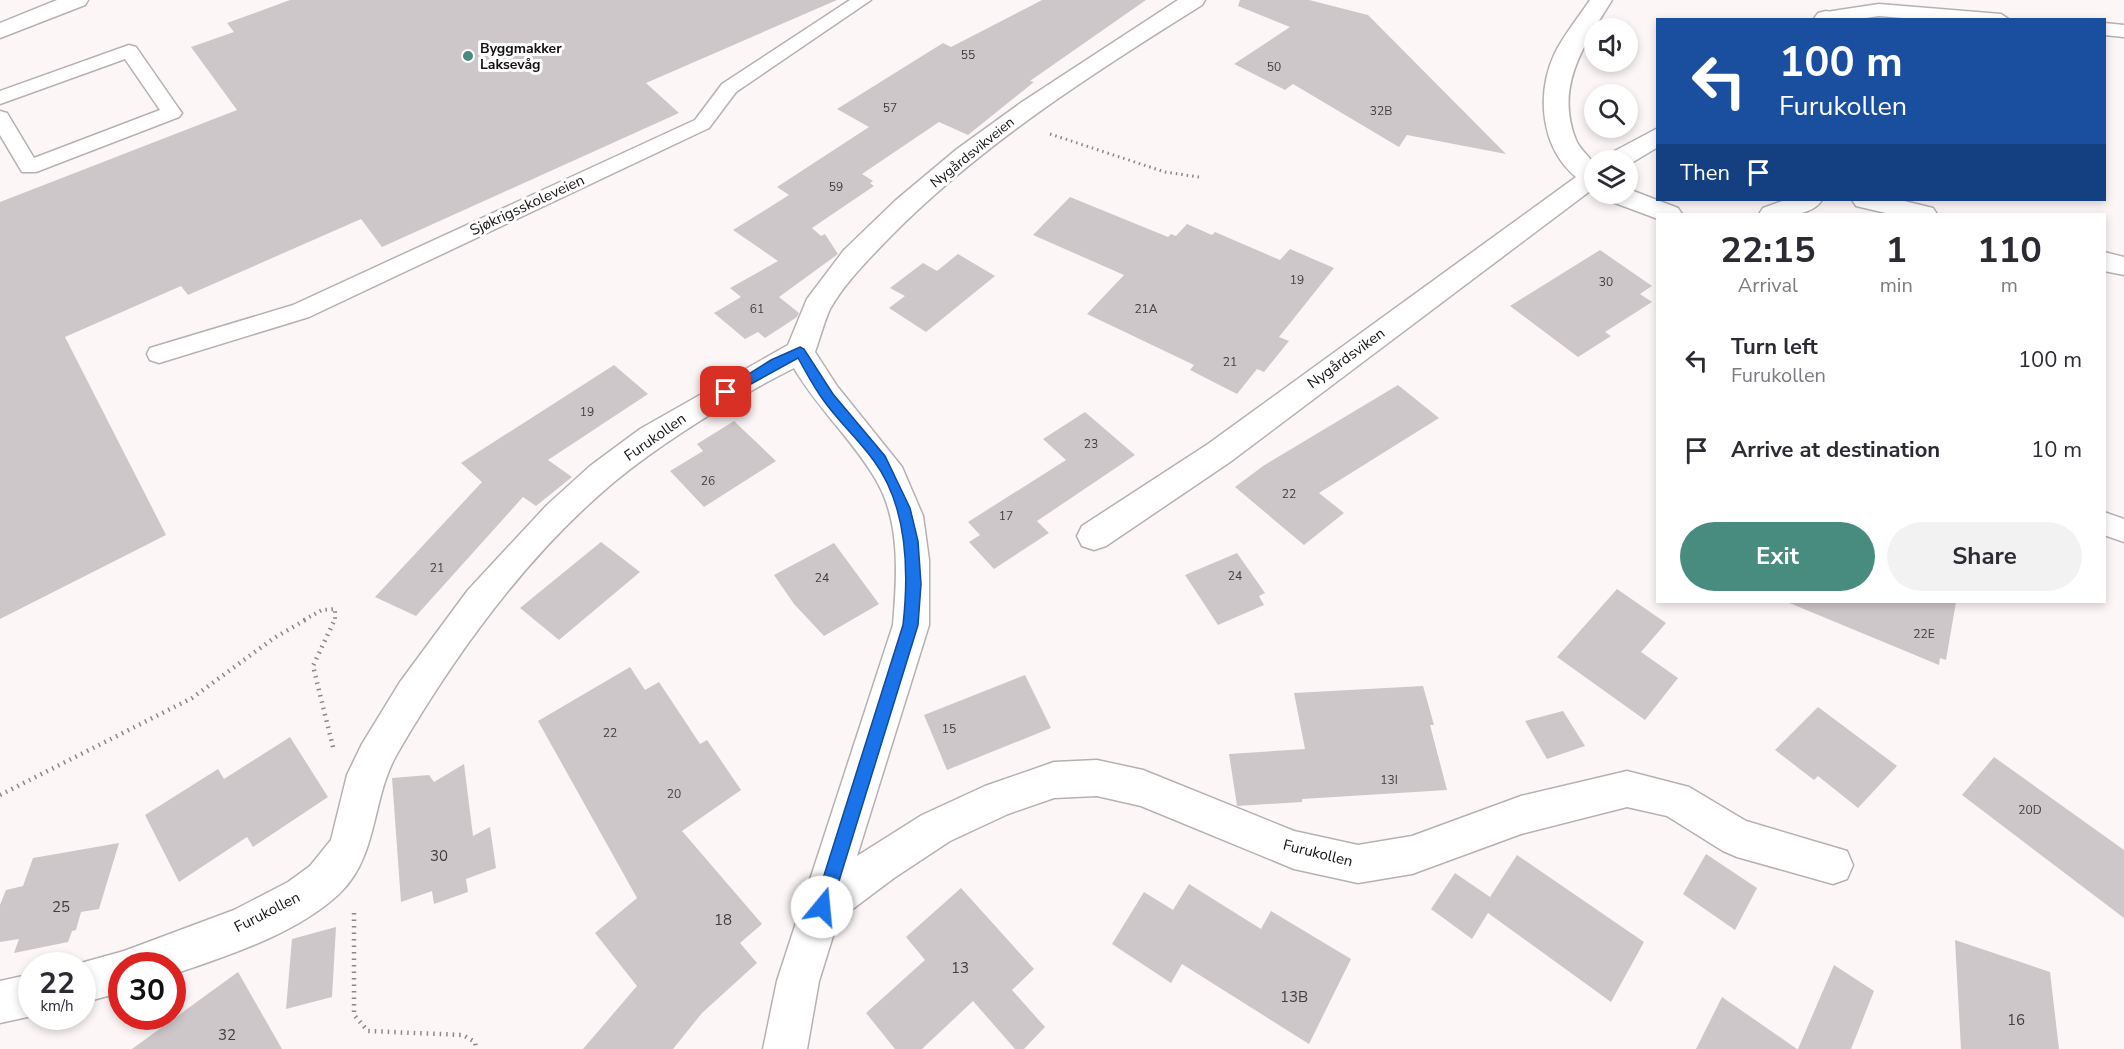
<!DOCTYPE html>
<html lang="en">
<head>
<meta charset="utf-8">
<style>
	body { margin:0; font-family:"Nunito Sans",sans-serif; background:#f2f2f3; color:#2b2b33; height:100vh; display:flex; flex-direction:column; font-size:22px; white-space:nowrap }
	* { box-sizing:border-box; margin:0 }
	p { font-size:20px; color:#7c7c81 }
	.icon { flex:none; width:33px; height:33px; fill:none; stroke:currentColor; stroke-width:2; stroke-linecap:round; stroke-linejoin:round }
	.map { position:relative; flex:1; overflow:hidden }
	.drawer { position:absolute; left:1656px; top:213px; width:450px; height:390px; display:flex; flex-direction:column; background:#fff; border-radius:0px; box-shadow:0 3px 9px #0003 }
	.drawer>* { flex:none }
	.guide { position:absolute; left:1656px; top:18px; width:450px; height:183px; border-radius:0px; box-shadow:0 3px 9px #0003; background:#1a4fa0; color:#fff; overflow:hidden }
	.fabs { position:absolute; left:1584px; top:18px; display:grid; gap:12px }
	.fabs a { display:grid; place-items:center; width:54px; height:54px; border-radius:50%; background:#fff; box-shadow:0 3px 9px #0003; font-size:30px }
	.speed { position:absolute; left:18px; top:952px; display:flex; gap:12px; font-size:30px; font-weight:700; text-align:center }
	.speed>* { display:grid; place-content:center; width:78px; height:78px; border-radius:50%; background:#fff; box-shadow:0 3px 9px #0003; line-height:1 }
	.speed small { font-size:15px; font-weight:400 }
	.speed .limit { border:9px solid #d22; background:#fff; color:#111 }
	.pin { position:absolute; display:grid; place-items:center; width:51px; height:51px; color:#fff; margin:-26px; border-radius:12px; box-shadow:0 3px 9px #0006 }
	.me { position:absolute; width:66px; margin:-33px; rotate:17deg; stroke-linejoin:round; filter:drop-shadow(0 0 4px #0008) }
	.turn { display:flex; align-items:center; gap:21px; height:126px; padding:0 24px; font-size:27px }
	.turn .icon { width:78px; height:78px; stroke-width:2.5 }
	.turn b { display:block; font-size:42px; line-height:51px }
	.then { display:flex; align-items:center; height:57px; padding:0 24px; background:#0003; gap:12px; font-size:22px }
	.eta { display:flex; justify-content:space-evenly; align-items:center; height:102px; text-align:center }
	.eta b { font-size:36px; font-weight:700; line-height:42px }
	.action { display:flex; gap:12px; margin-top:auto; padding:12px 24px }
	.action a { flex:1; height:69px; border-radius:36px; background:#488c80; color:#fff; font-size:24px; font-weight:700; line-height:69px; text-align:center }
	.action a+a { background:#f2f2f3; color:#2b2b33 }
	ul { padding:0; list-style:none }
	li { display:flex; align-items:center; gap:18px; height:90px; padding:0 24px }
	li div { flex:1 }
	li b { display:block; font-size:22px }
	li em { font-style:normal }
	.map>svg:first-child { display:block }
	.building { fill:#cec7c9 }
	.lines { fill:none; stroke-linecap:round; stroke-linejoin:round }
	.service-casing { stroke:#b7b0b2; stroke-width:3 }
	.minor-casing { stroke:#b7b0b2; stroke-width:3 }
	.path-far2 { stroke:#8c8788; stroke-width:3; stroke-dasharray:1.5 4; stroke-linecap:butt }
	.path-far1 { stroke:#8c8788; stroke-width:4; stroke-dasharray:1.5 4.5; stroke-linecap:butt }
	.path { stroke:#8c8788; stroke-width:4.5; stroke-dasharray:1.5 5; stroke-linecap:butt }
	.service { fill:#fff; fill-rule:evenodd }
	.minor { fill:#fff; fill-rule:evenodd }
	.route { fill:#1a73e8; stroke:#114b97; stroke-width:1.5 }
	.poi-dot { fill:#488c80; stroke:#fff; stroke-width:2 }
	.labels { text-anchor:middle; stroke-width:6; stroke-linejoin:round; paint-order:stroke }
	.number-label { font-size:12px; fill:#423e40 }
	.far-poi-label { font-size:14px; font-weight:bold; fill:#141112; stroke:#fff; text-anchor:start }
	.far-street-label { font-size:14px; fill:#141112; stroke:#fff }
	.street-label { font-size:15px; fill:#141112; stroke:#fff }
	.near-number-label { font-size:15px; fill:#423e40 }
</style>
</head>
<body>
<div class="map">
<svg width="2124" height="1049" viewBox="0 0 2124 1049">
	<rect width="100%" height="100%" fill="#fdf6f7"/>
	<g class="building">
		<polygon points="290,0 837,0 646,83 679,113 382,247 361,219 188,295 181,286 65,337 166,535 0,619 0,202 237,110 191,47 234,32 227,23"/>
		<polygon points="1042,0 1146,0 1030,81 1034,82 968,135 939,122 862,174 873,181 870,183 874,186 812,228 821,236 825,234 838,254 779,297 799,313 797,317 765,338 758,332 745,339 714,313 741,297 730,288 778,261 733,230 789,195 777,187 869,127 837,109 943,43 951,47"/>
		<polygon points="1240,0 1309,0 1368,15 1506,154 1407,135 1399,147 1293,84 1285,90 1234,64 1290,27 1238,6"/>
		<polygon points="1070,197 1168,237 1171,234 1176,236 1187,224 1212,235 1215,232 1280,260 1290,249 1334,268 1279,337 1289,341 1264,372 1257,369 1237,394 1190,370 1194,365 1087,314 1124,275 1033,235"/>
		<polygon points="1600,250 1652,286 1640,294 1652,302 1605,332 1611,336 1578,357 1510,306"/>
		<polygon points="958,254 995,276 926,332 889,308 905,296 890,288 923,263 937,271"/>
		<polygon points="614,365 648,394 548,460 572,477 536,506 523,497 416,616 375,597 482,482 461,463"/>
		<polygon points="1398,385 1439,418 1319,493 1344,513 1304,545 1235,487 1263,466"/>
		<polygon points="1085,412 1135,455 1037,521 1049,533 994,569 969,542 980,535 968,522 1066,460 1043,439"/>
		<polygon points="734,421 776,461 704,507 670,471 703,451 697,444"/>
		<polygon points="601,542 640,572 559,640 520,608"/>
		<polygon points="834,543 879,604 824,636 794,604 774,575"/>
		<polygon points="1237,553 1265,593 1259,596 1264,605 1218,625 1185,575"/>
		<polygon points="1617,589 1666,623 1641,652 1678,678 1645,720 1557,657"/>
		<polygon points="1787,602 1956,602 1946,660 1940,658 1939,665"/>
		<polygon points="630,667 645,690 659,682 700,744 707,740 741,790 682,831 762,924 740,943 757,963 702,1013 673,1049 583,1049 637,986 595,933 637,898 538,721"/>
		<polygon points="1025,675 1051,728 947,770 924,715"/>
		<polygon points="1423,686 1434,725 1430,725 1447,790 1302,799 1302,802 1237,806 1229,754 1305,749 1294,693"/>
		<polygon points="1818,707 1897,766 1858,808 1818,776 1814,780 1775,750"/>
		<polygon points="1563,711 1585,746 1547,759 1525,721"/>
		<polygon points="290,737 328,797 253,847 247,837 179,882 145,815 218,769 224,779"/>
		<polygon points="1994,757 2124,850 2124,918 1962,795"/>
		<polygon points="464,764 473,836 490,827 496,868 466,879 468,892 434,904 432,891 401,902 392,778 429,775 434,782"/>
		<polygon points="119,843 99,909 81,912 76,930 72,931 68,942 14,953 19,939 0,942 0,905 6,890 23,886 33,858"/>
		<polygon points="1706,854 1757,888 1735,930 1683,894"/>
		<polygon points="1517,855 1644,942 1611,1002 1488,913 1472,939 1431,909 1455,873 1490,897"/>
		<polygon points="1189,884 1261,929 1271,911 1351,959 1309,1044 1182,964 1171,983 1112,944 1144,892 1173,910"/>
		<polygon points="961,888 1034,969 1012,990 1045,1027 1024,1049 1015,1049 973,1001 922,1049 895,1049 866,1013 925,960 906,937"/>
		<polygon points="336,927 332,997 286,1009 292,939"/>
		<polygon points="1955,940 2050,972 2059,1049 1961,1049"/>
		<polygon points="1834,965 1874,991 1851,1049 1798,1049"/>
		<polygon points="238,972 282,1049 132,1049"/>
		<polygon points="1722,997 1797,1049 1696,1049"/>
	</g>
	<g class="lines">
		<defs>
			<g id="service">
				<polygon points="850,0 871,0 736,92 709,128 309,317 159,363 150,360 147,354 150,348 293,305 695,120 722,84"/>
				<polygon points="1879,4 2001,14 2010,20 1927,20 1879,16 1853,20 1817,18 1826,12"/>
				<polygon points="2104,23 2124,25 2124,37 2104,35"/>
				<polygon points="129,45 136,47 179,109 182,113 179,117 36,172 22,172 0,135 0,111 7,113 34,158 160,110 125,59 0,104 0,91"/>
				<polygon points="2104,512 2124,519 2124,542 2104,535"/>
			</g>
			<g id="minor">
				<polygon points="57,0 88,0 85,5 0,38 0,23"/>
				<path d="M1178 0H1205L1202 5C1093 73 982 144 891 236 870 258 845 282 830 309 824 322 820 338 815 352L837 386 902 467 923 516 929 560V625L857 856 922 815 985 786 1054 762 1097 760 1143 770 1294 831 1358 845 1412 836 1521 796 1627 771 1689 787 1746 821 1847 851 1853 865 1847 879 1833 884 1737 857 1723 851 1667 816 1627 807 1521 834 1412 874 1358 883 1294 869 1141 806 1097 796 1054 798 1008 814 950 841 894 878 838 920 819 981 807 1049H763L777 981 893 625C897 578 901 522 876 480 853 440 817 408 794 368 731 400 668 438 614 482 525 557 455 654 397 754 371 799 379 856 339 894 295 935 228 955 172 975V966H122V992L82 1003V966H70L124 951 234 910 288 882 310 866 331 840 347 775 362 744 400 682 468 590 547 505 590 466 640 429 788 345 807 299 844 250 896 200 957 149 1022 102Z"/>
				<path d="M1590 0H1612C1585 44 1554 86 1576 140 1580 150 1590 156 1594 165 1597 170 1594 183 1594 188L1230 462 1106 546 1094 550 1082 546 1077 536 1082 526 1208 444 1576 177C1541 148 1536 95 1554 55 1563 36 1578 18 1590 0Z"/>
				<polygon points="1826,11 1834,13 1836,20 1813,20 1818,13"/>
				<polygon points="1658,128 1658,147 1628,165 1628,160 1605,160 1609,154"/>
				<polygon points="1628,189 1678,208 1682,214 1658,214 1658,219 1607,200 1603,194 1628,194"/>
				<path d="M1785 200H1822C1811 218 1777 216 1759 214L1763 208Z"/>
				<polygon points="1852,200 1900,200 1933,208 1937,214 1890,214 1856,206"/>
				<polygon points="2104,252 2124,257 2124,275 2104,271"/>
				<polygon points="32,974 32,1016 0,1023 0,981"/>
			</g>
		</defs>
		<use href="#service" class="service-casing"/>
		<use href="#minor" class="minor-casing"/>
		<polyline class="path-far2" points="1050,134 1165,172 1199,177"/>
		<polyline class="path-far1" points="304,620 322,610 335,609 335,620"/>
		<g class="path">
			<polyline points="333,747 313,666 335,619"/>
			<polyline points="0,795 192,698 274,638 307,619"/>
			<polyline points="354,913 354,1015 368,1031 463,1035 475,1042 476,1049"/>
		</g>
		<use href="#service" class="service"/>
		<use href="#minor" class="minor"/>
	</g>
	<path class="route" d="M800 347 804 349 833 394 885 456 910 508 918 541 921 584 918 625 831 907 828 913 822 915 816 913 814 907 903 625C909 571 908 507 874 461 859 440 839 422 824 401 814 388 806 372 798 358L731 395H722L720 392 771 360Z"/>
	<circle class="poi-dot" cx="468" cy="56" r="6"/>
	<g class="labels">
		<g class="number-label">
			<text x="968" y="59">55</text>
			<text x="1274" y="71">50</text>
			<text x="890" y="112">57</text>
			<text x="1381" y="115">32B</text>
			<text x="836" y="191">59</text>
			<text x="1297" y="284">19</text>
			<text x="1606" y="286">30</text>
			<text x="757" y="313">61</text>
			<text x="1146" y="313">21A</text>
			<text x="1230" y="366">21</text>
			<text x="587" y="416">19</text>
			<text x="1091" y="448">23</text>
			<text x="708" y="485">26</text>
			<text x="1289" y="498">22</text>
			<text x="1006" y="520">17</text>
			<text x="437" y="572">21</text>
			<text x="1235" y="580">24</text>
			<text x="822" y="582">24</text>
			<text x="1924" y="638">22E</text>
			<text x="949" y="733">15</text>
			<text x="610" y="737">22</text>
			<text x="1389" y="784">13I</text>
			<text x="674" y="798">20</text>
			<text x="2030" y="814">20D</text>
		</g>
		<g class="far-poi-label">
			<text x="480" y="53">Byggmakker<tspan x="480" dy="16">Laksevåg</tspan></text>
		</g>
		<g class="far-street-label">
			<text transform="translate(972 152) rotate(-39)" y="5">Nygårdsvikveien</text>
		</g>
		<g class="street-label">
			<text transform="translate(527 205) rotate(-25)" y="5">Sjøkrigsskoleveien</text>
			<text transform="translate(1346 358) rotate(-36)" y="5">Nygårdsviken</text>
			<text transform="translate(655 437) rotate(-35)" y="5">Furukollen</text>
			<text transform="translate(1318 853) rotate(14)" y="5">Furukollen</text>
			<text transform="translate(267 912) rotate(-27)" y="5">Furukollen</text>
		</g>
		<g class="near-number-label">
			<text x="439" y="861">30</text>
			<text x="61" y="912">25</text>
			<text x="723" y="925">18</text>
			<text x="960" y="973">13</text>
			<text x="1294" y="1002">13B</text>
			<text x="2016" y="1025">16</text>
			<text x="227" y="1040">32</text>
		</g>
	</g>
</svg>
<div class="fabs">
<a><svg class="icon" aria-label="sound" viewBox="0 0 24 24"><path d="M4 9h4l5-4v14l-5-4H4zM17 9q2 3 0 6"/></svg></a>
<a><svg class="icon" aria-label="search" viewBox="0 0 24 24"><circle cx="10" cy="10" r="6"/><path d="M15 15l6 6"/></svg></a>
<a><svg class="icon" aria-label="layers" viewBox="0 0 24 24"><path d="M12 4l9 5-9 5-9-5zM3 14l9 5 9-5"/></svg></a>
</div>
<div class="speed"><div>22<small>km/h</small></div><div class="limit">30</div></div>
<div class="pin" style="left:726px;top:392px;background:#d93025"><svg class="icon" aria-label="arrive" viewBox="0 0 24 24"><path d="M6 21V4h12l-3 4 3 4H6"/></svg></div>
<svg class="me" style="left:822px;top:907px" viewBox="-20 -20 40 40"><circle r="19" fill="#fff"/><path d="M0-13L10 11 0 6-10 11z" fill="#1a73e8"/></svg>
<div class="guide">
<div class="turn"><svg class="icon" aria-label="left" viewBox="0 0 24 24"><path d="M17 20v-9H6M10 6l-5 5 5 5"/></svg><div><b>100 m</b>Furukollen</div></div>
<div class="then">Then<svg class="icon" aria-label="arrive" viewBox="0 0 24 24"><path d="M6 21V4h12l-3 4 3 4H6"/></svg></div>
</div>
<section class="drawer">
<div class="eta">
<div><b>22:15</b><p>Arrival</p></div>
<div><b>1</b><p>min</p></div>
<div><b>110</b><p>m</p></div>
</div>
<ul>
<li><svg class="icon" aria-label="left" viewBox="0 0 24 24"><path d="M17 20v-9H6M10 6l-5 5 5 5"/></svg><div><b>Turn left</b><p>Furukollen</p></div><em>100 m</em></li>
<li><svg class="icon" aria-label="arrive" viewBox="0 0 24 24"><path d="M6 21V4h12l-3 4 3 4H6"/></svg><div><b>Arrive at destination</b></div><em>10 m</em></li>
</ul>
<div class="action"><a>Exit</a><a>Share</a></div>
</section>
</div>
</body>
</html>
